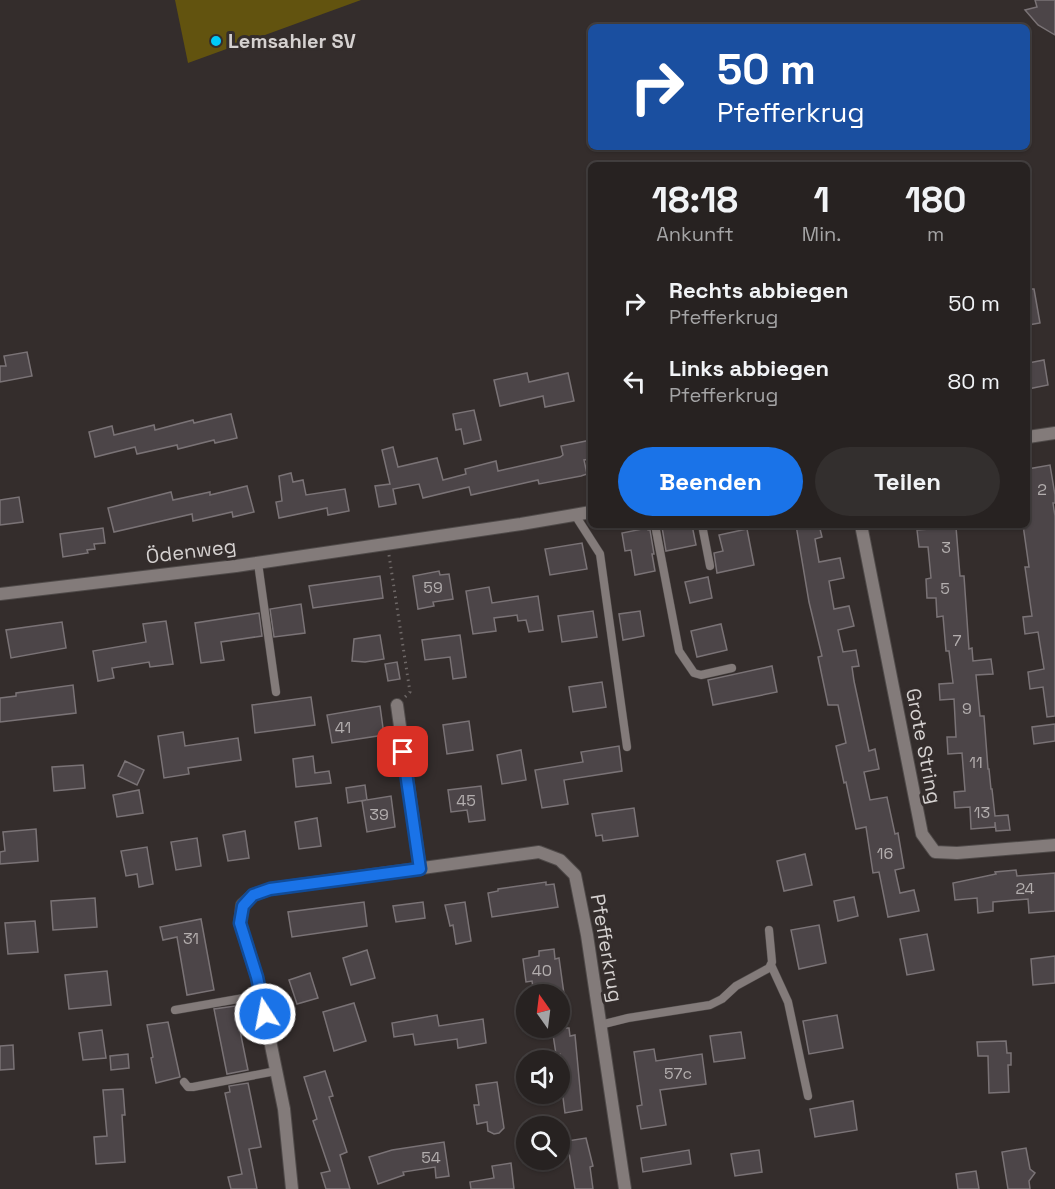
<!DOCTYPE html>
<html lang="de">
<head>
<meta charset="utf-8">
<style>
	body { margin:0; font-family:"Space Grotesk",sans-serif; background:#332f2e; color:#f1f3f6; height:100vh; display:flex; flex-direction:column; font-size:22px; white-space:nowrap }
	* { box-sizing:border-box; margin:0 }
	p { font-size:20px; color:#a4a4a5 }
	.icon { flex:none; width:33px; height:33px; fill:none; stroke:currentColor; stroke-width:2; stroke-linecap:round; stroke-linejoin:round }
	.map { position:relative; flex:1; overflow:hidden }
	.side { position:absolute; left:588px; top:162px; width:442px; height:366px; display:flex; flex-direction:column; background:#272221; border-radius:9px; box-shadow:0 2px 4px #0004,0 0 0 2px #433f3f }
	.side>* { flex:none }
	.hud { position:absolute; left:588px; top:24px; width:442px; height:126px; border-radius:9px; box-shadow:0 2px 4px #0004,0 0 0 2px #433f3f; background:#1a4fa0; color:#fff; overflow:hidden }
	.needle { width:39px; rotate:346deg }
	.fabs { position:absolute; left:516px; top:984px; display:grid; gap:12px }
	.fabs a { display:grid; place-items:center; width:54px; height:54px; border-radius:50%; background:#272221; box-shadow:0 2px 4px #0004,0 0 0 2px #433f3f; font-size:30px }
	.pin { position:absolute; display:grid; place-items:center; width:51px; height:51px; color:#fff; margin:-26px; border-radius:12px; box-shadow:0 3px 9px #0006 }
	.me { position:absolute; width:66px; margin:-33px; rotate:349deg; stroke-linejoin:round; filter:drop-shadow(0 0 4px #0008) }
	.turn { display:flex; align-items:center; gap:21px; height:126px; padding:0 30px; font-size:27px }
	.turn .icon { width:78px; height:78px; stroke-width:2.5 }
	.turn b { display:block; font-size:42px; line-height:51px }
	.eta { display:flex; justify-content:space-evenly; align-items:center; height:102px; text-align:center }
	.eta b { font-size:36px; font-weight:600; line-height:42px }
	.action { display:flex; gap:12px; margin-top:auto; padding:12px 30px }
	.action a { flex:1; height:69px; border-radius:36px; background:#1a73e8; color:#fff; font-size:24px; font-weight:600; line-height:69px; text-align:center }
	.action a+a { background:#332f2e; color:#f1f3f6 }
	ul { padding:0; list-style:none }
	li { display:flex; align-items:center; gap:18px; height:78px; padding:0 30px }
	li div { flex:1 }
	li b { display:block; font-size:22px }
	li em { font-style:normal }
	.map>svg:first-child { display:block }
	.grass { fill:#62530f }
	.building { fill:#4c4548; stroke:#7a7376; stroke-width:1.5 }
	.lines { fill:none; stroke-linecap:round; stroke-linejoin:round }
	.service-casing { stroke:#4f4a49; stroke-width:9 }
	.minor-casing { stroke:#4f4a49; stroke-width:14 }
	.path { stroke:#6e6867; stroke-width:3; stroke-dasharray:1.5 4.5; stroke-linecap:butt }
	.service { stroke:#837b7a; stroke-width:8 }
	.minor { stroke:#837b7a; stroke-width:12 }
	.route-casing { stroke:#114b97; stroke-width:15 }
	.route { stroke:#1a73e8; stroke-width:10 }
	.poi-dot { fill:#00cbf9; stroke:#342d2c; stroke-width:2 }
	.labels { text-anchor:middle; stroke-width:6; stroke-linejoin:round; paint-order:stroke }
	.number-label { font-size:16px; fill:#b3aeae }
	.poi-label { font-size:20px; font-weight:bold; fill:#d5d1d0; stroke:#342d2c; text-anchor:start }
	.street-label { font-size:20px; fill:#d5d1d0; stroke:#342d2c }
</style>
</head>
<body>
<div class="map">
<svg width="1055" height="1189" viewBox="0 0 1055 1189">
	<rect width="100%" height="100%" fill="#342d2c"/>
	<polygon class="grass" points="175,0 361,0 188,63"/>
	<g class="building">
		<polygon points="1035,0 1055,0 1055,35 1038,25 1025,10 1037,7"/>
		<polygon points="1028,289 1034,289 1040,323 1028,325"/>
		<polygon points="27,352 32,376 0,382 0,366 6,366 4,356"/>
		<polygon points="1044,360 1048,385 1028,389 1028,363"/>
		<polygon points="527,373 529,382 568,373 574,401 545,407 543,396 500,406 494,380"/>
		<polygon points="474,410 481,440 464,444 461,429 456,430 453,414"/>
		<polygon points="231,414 237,438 215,443 214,440 178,449 177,445 137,454 135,447 95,457 89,432 112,426 114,435 154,425 155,430 193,420 194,423"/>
		<polygon points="591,440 591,459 584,460 587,474 581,476 539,484 538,480 471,495 469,487 423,498 419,484 393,489 396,504 379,507 375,486 390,484 382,450 393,447 398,467 437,458 443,480 466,474 465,469 496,461 498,471 560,457 563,455 561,446"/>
		<polygon points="1050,465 1055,495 1055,503 1053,503 1055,516 1055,716 1047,717 1043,687 1030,689 1028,672 1044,669 1038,632 1025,634 1023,617 1032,616 1025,567 1029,567 1023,525 1028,525 1028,469"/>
		<polygon points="291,473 293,482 303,480 306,495 345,489 349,511 328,515 327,508 279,518 276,502 282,501 279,476"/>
		<polygon points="247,486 254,512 233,517 232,512 193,521 192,514 114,532 108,508 171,492 173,500 210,492 210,495"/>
		<polygon points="19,497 23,522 0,525 0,500"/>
		<polygon points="672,525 692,525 696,545 666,551 662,527"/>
		<polygon points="796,525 819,525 822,537 815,539 819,562 840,558 844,578 829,581 834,609 849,606 854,626 838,630 843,652 856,650 859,666 852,667 854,681 869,751 875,749 879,769 864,772 870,800 887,797 895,834 898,833 904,868 895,870 900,893 914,890 919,911 888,917 879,872 873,873 866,827 856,829 846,782 844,783 836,746 846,743 838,705 828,705 818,657 822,656 809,602"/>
		<polygon points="956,527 960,576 964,576 969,649 972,648 973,661 991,659 993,674 976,675 980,716 984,716 988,769 989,769 991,789 992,789 995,816 1008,815 1010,830 996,831 995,822 995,827 971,829 970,807 955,808 954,792 965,791 962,753 948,754 947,737 956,737 954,699 940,700 939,684 953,683 949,651 946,651 943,616 937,617 936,598 927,598 926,579 931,578 928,547 919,547 917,530"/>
		<polygon points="103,528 105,543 94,544 95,549 87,550 88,553 63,557 60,534"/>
		<polygon points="647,528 648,530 650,530 654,554 652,554 655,571 635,575 631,550 625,551 622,533"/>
		<polygon points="747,529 754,565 717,573 714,553 723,551 719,535"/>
		<polygon points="582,543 587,569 550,575 545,549"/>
		<polygon points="439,571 440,575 449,574 453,599 433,602 434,606 418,609 413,576"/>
		<polygon points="380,576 383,598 313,608 309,586"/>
		<polygon points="708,577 712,598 690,603 685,582"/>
		<polygon points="489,587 492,603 538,596 543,630 529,632 526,620 518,621 517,615 494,618 496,631 473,634 466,591"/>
		<polygon points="301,604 305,633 274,637 270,609"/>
		<polygon points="593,611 597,637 562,642 558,616"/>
		<polygon points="640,611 644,636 623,640 619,614"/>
		<polygon points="259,613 262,636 221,642 224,660 201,663 195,623"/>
		<polygon points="166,621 173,664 150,667 149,662 112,668 114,678 98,681 93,651 146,642 143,624"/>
		<polygon points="62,622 66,648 11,658 6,630"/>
		<polygon points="721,624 727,650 697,657 691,631"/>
		<polygon points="380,635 384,659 365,662 352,661 354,639"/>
		<polygon points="460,635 466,677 453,679 450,657 425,660 422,640"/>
		<polygon points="397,662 400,679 388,681 385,664"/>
		<polygon points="772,666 777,692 713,705 708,680"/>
		<polygon points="602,682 606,707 573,712 569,687"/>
		<polygon points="73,685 76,713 0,722 0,698 16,696 16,693"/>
		<polygon points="311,697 315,725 255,733 252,705"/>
		<polygon points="380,706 384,735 332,743 327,715"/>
		<polygon points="469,721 473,750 447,754 443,725"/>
		<polygon points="1055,724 1055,741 1034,744 1032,727"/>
		<polygon points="183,732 185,746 238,738 241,760 188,768 189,774 164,778 158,736"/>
		<polygon points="619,746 622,771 564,780 568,804 542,808 535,770 583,762 581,752"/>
		<polygon points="521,750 526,780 502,784 497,755"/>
		<polygon points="313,756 315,773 329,771 331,783 296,787 293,759"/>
		<polygon points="125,761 144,770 137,785 118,776"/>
		<polygon points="83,765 85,788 54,791 52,767"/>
		<polygon points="365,785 367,800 391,796 395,827 367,832 362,801 366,800 348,803 346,788"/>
		<polygon points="481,786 485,820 469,822 467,810 451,812 448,790"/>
		<polygon points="139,790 143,813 117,817 113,795"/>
		<polygon points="634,808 638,836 603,841 602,835 596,836 592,814"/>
		<polygon points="317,818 321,846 299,849 295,822"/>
		<polygon points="36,829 38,861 0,864 0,852 5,851 3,832"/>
		<polygon points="245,831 249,858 228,861 223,835"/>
		<polygon points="197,838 201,866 176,870 171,842"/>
		<polygon points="147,847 153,884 139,887 137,874 126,876 121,851"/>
		<polygon points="805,854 812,885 784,891 777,861"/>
		<polygon points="1016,870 1017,876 1055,873 1055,911 1029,913 1028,899 993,902 993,911 978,913 977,898 955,900 953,883 996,874 995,872"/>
		<polygon points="546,882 546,885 554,884 558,907 492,917 488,893 498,891 498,889"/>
		<polygon points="854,897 858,916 838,921 834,901"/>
		<polygon points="95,898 97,927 53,930 51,901"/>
		<polygon points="364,902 367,926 292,937 288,912"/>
		<polygon points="423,902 425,918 396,922 393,906"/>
		<polygon points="465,902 471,941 456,944 453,925 450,926 445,905"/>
		<polygon points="201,919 214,990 187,995 177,937 163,940 160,927"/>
		<polygon points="35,921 38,952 8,954 5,923"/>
		<polygon points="819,925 826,963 799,969 791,930"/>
		<polygon points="927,934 934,970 907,975 900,939"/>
		<polygon points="554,949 555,959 559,958 564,994 534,994 532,981 526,982 523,959 539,956 539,951"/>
		<polygon points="367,950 375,978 351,985 343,958"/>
		<polygon points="1055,956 1055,983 1033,985 1031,959"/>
		<polygon points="107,971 111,1005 69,1009 65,975"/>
		<polygon points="310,973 318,998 297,1004 289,980"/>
		<polygon points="354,1003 366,1041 334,1051 323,1012"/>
		<polygon points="235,1006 248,1070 227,1074 214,1009"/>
		<polygon points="437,1015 439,1026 483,1019 486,1043 458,1048 457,1039 415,1045 413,1034 394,1037 392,1023"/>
		<polygon points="837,1015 843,1048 809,1054 803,1021"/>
		<polygon points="168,1022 180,1077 156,1083 151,1058 153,1057 147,1025"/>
		<polygon points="552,1028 569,1028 570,1036 575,1035 582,1110 565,1113 562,1090 560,1091 560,1054 556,1054"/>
		<polygon points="102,1030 106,1058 83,1060 79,1033"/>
		<polygon points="741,1032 745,1058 714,1062 710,1036"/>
		<polygon points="1006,1041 1007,1053 1011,1053 1011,1065 1008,1065 1009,1092 989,1093 988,1056 978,1056 977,1042"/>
		<polygon points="13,1045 14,1069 0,1070 0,1046"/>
		<polygon points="654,1049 656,1061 702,1054 706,1084 660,1090 666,1125 641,1129 637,1106 642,1105 634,1052"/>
		<polygon points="128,1054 129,1068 111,1070 110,1056"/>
		<polygon points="325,1071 333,1096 329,1097 347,1152 340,1155 350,1189 326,1189 321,1173 330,1171 313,1121 317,1119 304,1077"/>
		<polygon points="497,1082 504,1128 499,1133 494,1134 488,1131 487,1122 477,1124 474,1105 479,1105 476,1085"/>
		<polygon points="248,1083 261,1147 249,1149 257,1189 231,1189 228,1177 242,1174 225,1093 230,1092 229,1086"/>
		<polygon points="123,1089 125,1115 122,1115 125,1162 96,1164 94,1137 107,1136 103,1090"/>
		<polygon points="853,1101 857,1130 815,1137 810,1109"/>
		<polygon points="586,1138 593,1166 590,1167 593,1189 575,1189 567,1141"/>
		<polygon points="444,1142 449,1176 436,1178 435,1167 403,1172 404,1175 378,1184 369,1157 392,1150"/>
		<polygon points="1026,1148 1030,1169 1035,1173 1029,1181 1030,1189 1008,1189 1002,1152"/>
		<polygon points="689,1150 691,1164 643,1172 641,1158"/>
		<polygon points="759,1150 762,1172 735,1176 731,1154"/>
		<polygon points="511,1163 514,1189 471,1189 470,1182 494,1178 492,1166"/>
		<polygon points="976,1171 979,1189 958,1189 956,1174"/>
	</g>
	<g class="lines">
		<defs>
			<g id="service">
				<polyline points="575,515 600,554 627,747"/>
				<polyline points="655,525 679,651 694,673 701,675 732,668"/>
				<polyline points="702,525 710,566"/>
				<polyline points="258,563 276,692"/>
				<polyline points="771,965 788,1002 808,1096"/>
				<polyline points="175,1010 261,995"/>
				<polyline points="600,1025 628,1018 710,1005 722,999 736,986 769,968 772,962 769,930"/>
				<polyline points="184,1082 188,1087 193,1087 276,1071"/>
			</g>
			<g id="minor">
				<polyline points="1028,437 1055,433"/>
				<polyline points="861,525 922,834 935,852 957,853 1055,845"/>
				<polyline points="0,594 236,566 521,524 591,512"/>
				<polyline points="397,705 420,869"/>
				<polyline points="292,1189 284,1109 257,977 240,923 242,905 253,895 270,889 539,852 560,860 575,875 587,935 625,1189"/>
			</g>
		</defs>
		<use href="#service" class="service-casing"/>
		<use href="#minor" class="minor-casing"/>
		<polyline class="path" points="389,555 410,692 405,697"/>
		<use href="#service" class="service"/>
		<use href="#minor" class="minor"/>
	</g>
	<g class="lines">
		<defs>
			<polyline id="route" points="265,1014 257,977 240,923 243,906 253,895 270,889 420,869 403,752"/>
		</defs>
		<use href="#route" class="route-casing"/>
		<use href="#route" class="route"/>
	</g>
	<circle class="poi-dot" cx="216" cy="41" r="6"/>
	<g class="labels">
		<g class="number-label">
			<text x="1042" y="495">2</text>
			<text x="946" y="553">3</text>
			<text x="433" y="593">59</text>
			<text x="945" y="594">5</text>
			<text x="957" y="646">7</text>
			<text x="967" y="714">9</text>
			<text x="343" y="733">41</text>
			<text x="976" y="768">11</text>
			<text x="466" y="806">45</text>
			<text x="982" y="818">13</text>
			<text x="379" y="820">39</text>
			<text x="885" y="859">16</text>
			<text x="1025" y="894">24</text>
			<text x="191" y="944">31</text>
			<text x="542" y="976">40</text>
			<text x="678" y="1079">57c</text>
			<text x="431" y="1163">54</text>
		</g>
		<g class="poi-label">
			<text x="228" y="48">Lemsahler SV</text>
		</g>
		<g class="street-label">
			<text transform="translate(191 551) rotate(-7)" y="7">Ödenweg</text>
			<text transform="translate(924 746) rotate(79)" y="7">Grote String</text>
			<text transform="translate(607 948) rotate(80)" y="7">Pfefferkrug</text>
		</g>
	</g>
</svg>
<div class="fabs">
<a><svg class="needle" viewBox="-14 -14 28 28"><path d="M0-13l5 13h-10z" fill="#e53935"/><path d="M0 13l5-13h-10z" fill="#a4a4a5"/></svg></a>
<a><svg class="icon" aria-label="sound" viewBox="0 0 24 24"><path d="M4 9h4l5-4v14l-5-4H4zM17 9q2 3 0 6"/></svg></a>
<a><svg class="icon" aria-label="search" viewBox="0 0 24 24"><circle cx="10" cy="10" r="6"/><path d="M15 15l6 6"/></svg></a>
</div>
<div class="pin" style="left:403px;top:752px;background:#d93025"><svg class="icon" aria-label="arrive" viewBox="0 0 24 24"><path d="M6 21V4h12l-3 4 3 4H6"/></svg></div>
<svg class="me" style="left:265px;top:1014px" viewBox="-20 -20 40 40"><circle r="17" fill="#1a73e8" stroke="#fff" stroke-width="3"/><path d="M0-11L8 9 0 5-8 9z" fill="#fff"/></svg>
<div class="hud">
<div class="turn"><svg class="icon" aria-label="right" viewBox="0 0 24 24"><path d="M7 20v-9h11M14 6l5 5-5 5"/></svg><div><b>50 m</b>Pfefferkrug</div></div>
</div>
<section class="side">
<div class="eta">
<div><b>18:18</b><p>Ankunft</p></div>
<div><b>1</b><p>Min.</p></div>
<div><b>180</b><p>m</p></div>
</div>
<ul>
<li><svg class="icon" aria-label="right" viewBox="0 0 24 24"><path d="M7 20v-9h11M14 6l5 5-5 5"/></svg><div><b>Rechts abbiegen</b><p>Pfefferkrug</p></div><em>50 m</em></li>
<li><svg class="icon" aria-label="left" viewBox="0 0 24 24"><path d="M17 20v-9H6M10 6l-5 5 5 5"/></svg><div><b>Links abbiegen</b><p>Pfefferkrug</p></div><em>80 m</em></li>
</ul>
<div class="action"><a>Beenden</a><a>Teilen</a></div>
</section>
</div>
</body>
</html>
